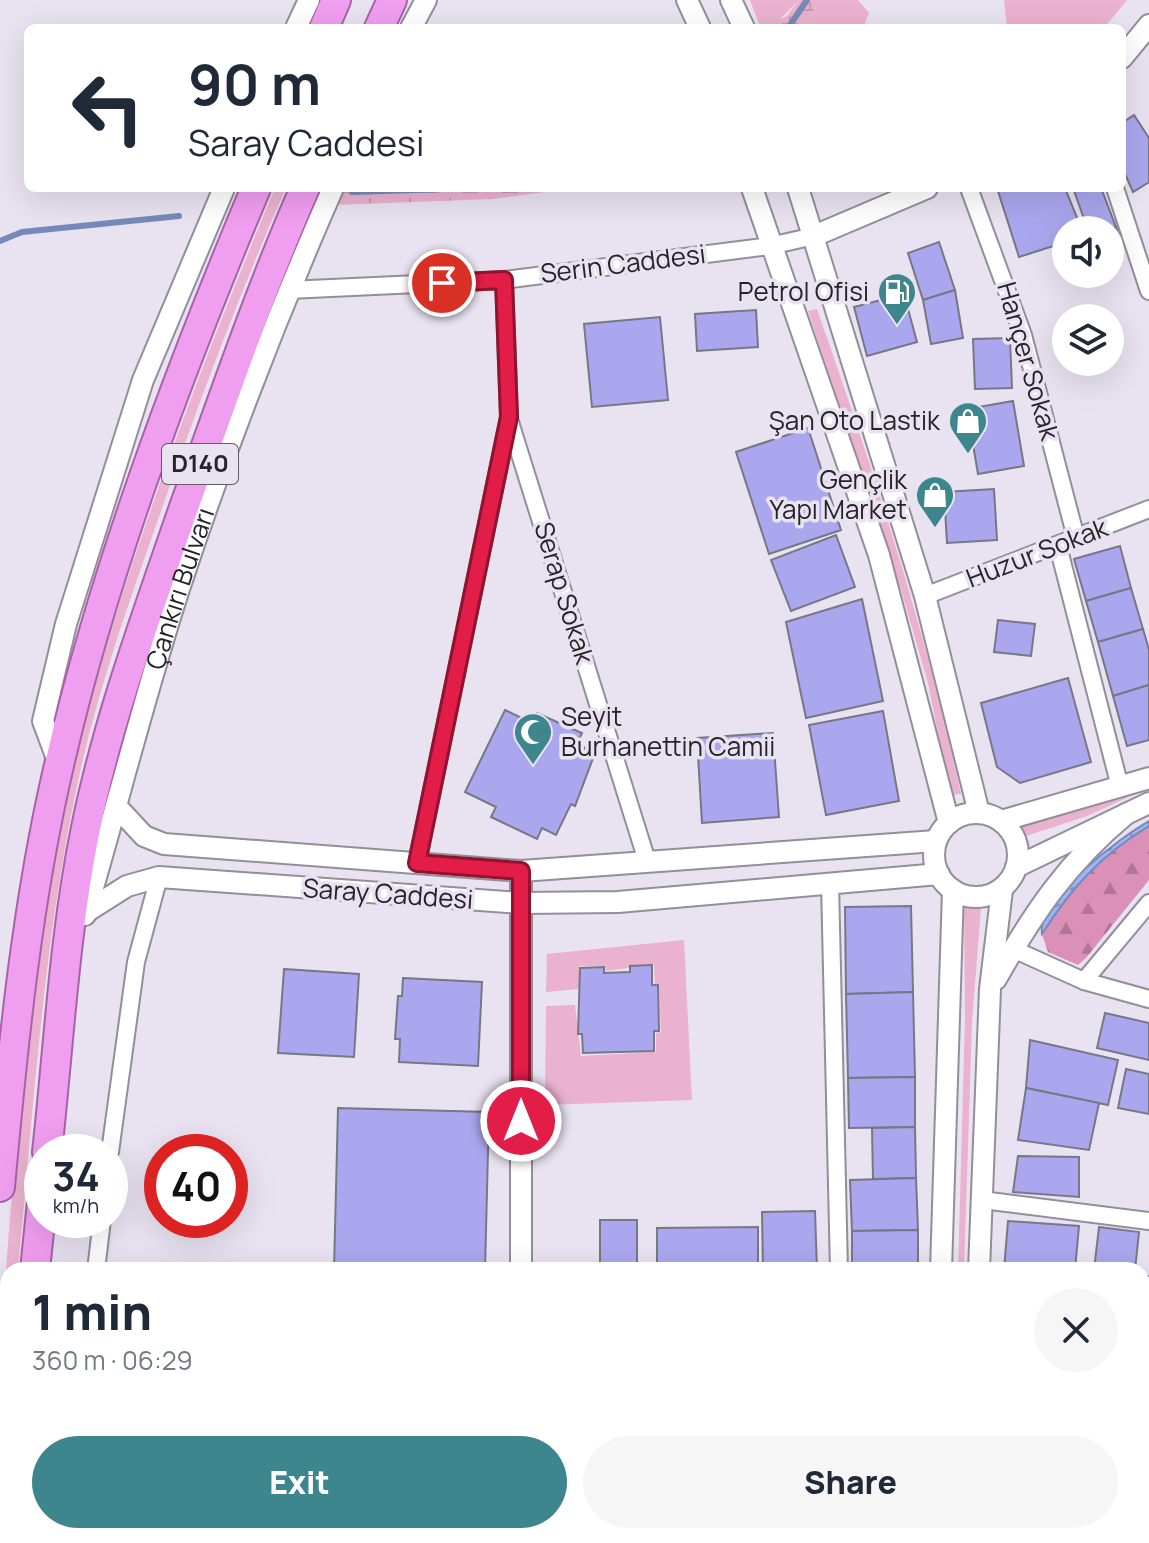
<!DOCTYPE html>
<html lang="en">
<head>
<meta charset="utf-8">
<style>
	body { margin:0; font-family:Manrope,sans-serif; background:#f6f6f7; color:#1f2937; height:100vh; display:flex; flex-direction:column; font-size:30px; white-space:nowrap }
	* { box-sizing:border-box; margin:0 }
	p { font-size:26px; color:#747a83 }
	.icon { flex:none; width:44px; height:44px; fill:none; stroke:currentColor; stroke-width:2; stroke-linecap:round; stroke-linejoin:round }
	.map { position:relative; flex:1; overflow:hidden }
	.sheet { position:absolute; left:0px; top:1262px; width:1150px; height:282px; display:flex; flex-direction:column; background:#fff; border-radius:24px 24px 0 0; box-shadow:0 8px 32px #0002 }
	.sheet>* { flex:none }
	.guide { position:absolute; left:24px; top:24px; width:1102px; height:168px; border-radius:12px; box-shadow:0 8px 32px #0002; background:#fff; color:#1f2937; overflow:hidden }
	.tools { position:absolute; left:1052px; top:216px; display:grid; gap:16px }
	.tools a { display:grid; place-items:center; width:72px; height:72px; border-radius:50%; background:#fff; box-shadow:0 8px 32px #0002; font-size:40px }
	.speed { position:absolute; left:24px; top:1134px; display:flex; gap:16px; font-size:40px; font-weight:700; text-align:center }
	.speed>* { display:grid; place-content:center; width:104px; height:104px; border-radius:50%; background:#fff; box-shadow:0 8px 32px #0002; line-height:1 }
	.speed small { font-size:20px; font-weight:400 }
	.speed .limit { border:12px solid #d22; background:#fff; color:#111 }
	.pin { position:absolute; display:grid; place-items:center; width:68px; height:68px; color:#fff; margin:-34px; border:4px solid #fff; border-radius:50%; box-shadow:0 2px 8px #0007 }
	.me { position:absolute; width:88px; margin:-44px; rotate:0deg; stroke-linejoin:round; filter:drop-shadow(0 0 6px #0008) }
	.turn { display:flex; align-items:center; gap:28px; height:168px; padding:0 32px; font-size:36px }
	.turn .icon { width:104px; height:104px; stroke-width:2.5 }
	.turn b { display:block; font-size:56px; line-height:68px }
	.round { display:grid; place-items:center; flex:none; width:84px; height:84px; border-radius:42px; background:#f6f6f7 }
	.summary { display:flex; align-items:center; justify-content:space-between; height:136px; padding:0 32px }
	h1 { font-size:48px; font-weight:800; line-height:60px }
	.button { display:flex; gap:16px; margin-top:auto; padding:16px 32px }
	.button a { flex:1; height:92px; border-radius:48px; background:#3e868d; color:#fff; font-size:32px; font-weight:800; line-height:92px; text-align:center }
	.button a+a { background:#f6f6f7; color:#1f2937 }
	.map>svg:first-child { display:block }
	.green { fill:#eab2ce }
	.forest { fill:url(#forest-firs) }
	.wetland { fill:url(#wetland-marsh) }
	.water { fill:url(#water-ripples); stroke:#768ab9; stroke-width:2 }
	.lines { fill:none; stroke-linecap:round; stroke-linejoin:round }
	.stream { stroke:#768ab9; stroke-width:6 }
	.building { fill:#aba7ee; stroke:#777785; stroke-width:2 }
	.minor-casing { stroke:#948d9b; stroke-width:20 }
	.tertiary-casing { stroke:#948d9b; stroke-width:24 }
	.trunk-casing { stroke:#a763a8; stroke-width:32 }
	.minor { stroke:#fff; stroke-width:16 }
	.tertiary { stroke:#fff; stroke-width:20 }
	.trunk { stroke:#f09ef0; stroke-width:28 }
	.route-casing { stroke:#92132f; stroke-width:20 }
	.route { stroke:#e11d48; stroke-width:14 }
	.labels { text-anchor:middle; stroke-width:7; stroke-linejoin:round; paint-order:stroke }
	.shield { fill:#e9e2f1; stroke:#605d65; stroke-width:2 }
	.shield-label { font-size:24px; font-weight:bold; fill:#262429 }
	.street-label { font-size:26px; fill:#262429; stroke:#e9e2f1 }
	.poi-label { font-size:26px; fill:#262429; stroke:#e9e2f1; text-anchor:end }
</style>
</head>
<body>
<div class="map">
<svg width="1149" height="1543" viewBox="0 0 1149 1543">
	<defs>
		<pattern id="forest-firs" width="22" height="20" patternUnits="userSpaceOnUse" patternTransform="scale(2)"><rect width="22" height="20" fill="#db91b7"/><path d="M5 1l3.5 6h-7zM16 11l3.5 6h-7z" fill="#b17695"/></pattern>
		<pattern id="wetland-marsh" width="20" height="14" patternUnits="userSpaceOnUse" patternTransform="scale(2)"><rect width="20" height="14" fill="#eab2ce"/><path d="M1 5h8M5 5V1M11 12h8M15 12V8" fill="none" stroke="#c999b1"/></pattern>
		<pattern id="water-ripples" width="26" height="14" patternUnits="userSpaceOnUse" patternTransform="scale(2)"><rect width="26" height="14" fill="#98b5f7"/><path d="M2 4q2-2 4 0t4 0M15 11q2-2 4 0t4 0" fill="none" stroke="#7c93c8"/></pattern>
	</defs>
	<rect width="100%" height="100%" fill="#e9e2f1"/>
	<g class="green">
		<polygon points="750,0 799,0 776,23 760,27"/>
		<polygon points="819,0 858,0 869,13 863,28 804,28"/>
		<polygon points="1004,0 1127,0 1104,28 1007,28"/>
		<path d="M275 188H286C238 297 199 402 160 514 128 605 95 697 76 791 43 947 33 1112 18 1270H8V1373L0 1446C0 1294 15 1142 35 991 46 912 55 831 75 754 127 561 198 372 275 188Z"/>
		<path d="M817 309C873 469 925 628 961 794L950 795 928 683 902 593 808 311Z"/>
		<polygon points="1134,791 1135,794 1087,816 1017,839 1015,825 1075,812"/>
		<polygon points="964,908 981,908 972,1022 964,1270 958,1270 965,1019"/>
		<polygon points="684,940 692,1100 545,1105 546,1006 575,1005 581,1056 656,1052 656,1033 661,1032 659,984 655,984 654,964 606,971 605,966 579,966 579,989 546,992 547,954"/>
	</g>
	<path class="forest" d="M1149 826V880L1086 958 1078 965 1048 952 1042 934C1071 888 1102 854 1149 826Z"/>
	<g class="wetland">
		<polygon points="799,0 819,0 804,28 759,28 787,16"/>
		<polygon points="340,188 572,188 493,199 333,205"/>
	</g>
	<path class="water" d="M1149 821V826C1102 854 1071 888 1042 934 1036 900 1122 836 1149 821Z"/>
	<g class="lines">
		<g class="stream">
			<polyline points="788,28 807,0"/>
			<polyline points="352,192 474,188"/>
			<polyline points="0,241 22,232 179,216"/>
		</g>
	</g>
	<g class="building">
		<polygon points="1134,115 1149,138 1149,182 1133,192 1122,167 1122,123"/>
		<polygon points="1002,188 1065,188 1082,230 1066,230 1066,242 1019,257 998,191"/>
		<polygon points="1073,188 1101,188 1116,227 1088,230"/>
		<polygon points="1116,227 1123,246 1110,251 1109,230"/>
		<polygon points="939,242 955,290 923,300 908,253"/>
		<polygon points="955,290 963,338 931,344 923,300"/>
		<polygon points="904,294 917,342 867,356 854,307"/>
		<polygon points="756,310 758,347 697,351 695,314"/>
		<polygon points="660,317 668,400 592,407 584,324"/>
		<polygon points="1010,338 1012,388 975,389 973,339"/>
		<polygon points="1013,401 1024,466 978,474 967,409"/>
		<polygon points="808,428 841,530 769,554 736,452"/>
		<polygon points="994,489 997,540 947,543 944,492"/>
		<polygon points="836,535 855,587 791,611 771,560"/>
		<polygon points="1120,546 1131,588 1086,601 1074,559"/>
		<polygon points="1131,588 1143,629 1098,642 1086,601"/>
		<polygon points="862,599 883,701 806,718 786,622"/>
		<polygon points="998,620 1035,624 1031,656 994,652"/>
		<polygon points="1143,629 1149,650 1149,685 1113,696 1098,642"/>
		<polygon points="1068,678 1091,762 1020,783 997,767 981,703"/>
		<polygon points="1149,685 1149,740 1127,746 1113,696"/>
		<polygon points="505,710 532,723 537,713 582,733 577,744 595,753 575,806 571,804 556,835 542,828 537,839 491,817 496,807 465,792"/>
		<polygon points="883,711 899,801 826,815 809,725"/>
		<polygon points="773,733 779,817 702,823 697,738"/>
		<polygon points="911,906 913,992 846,994 845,907"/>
		<polygon points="652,965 652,985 658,985 659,1031 654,1031 654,1051 583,1053 582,1034 578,1034 580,968 604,967 604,973 630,972 630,966"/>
		<polygon points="284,969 359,974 354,1057 278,1053"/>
		<polygon points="403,978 482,982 478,1066 399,1062 400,1039 395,1039 398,996 402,996"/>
		<polygon points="913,992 915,1077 848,1078 846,994"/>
		<polygon points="1105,1013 1149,1023 1149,1060 1097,1048"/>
		<polygon points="1030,1040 1118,1060 1108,1105 1026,1088"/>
		<polygon points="1126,1069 1149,1074 1149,1114 1118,1108"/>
		<polygon points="915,1077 915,1127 849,1128 848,1078"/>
		<polygon points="1026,1088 1099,1103 1089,1150 1018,1140"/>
		<polygon points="338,1108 489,1112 485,1270 334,1270"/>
		<polygon points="915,1127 916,1178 873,1179 872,1128"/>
		<polygon points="1018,1156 1079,1157 1079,1197 1013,1192"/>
		<polygon points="916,1178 918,1230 852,1231 850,1180"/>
		<polygon points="815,1211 817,1270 763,1270 762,1212"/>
		<rect x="600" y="1220" width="37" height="50"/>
		<polygon points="1008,1221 1079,1226 1075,1270 1004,1270"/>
		<polygon points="758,1227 758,1270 657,1270 657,1228"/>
		<polygon points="1099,1227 1139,1232 1135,1270 1094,1270"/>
		<polygon points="918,1230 918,1270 852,1270 852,1231"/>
		<polygon points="386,1536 466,1536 465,1543 386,1543"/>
		<rect x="858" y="1536" width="52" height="7"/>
		<polygon points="1074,1536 1118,1536 1118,1543 1073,1543"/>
	</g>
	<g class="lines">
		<defs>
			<g id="minor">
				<polyline points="969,188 1023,335 1076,538"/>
				<polyline points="1115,188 1149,291"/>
				<polyline points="288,290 504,280 770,246 814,236"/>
				<polyline points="509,419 647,861"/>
				<polyline points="1058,546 1120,787"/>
				<polyline points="925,596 1149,509"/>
				<polyline points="417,863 509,417 504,280"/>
				<polyline points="830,883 839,1270"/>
				<polyline points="1013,949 1084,981 1149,999"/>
				<polyline points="1084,981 1149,903"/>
				<polyline points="110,1152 136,962 159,877"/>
				<polyline points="982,1200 1149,1221"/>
				<polyline points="96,1270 102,1220"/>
				<polyline points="1142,1359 1149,1285"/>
				<polyline points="1142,1381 1149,1381"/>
				<polyline points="64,1543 65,1536"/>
				<polyline points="1129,1543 1130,1536"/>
			</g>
			<g id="tertiary">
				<polyline points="687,0 700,28"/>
				<polyline points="731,0 744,28"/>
				<polyline points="296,28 309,0"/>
				<polyline points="411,28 426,0"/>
				<polyline points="1122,58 1149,25"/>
				<polyline points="752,188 879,555 949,823"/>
				<polyline points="798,188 925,596 979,813"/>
				<polyline points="814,236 927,188"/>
				<polyline points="59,764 43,721 66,624 143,380 224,188"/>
				<polyline points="117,807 144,836 164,844 521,871 936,841"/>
				<circle cx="976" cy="855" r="42"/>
				<polyline points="1001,821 1149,778"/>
				<polyline points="1016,867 1149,803"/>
				<polyline points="86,912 127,886 159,877 521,903 618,902 939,874"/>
				<path id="s1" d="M85 915C117 807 144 697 179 589 224 453 275 320 333 188"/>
				<path d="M996 979C1034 912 1067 863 1126 814"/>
				<polyline points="521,1270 521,871"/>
				<polyline points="941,1270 953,890"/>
				<polyline points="979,1270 990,989 1002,890"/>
				<polyline points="521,1536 521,1543"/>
				<polyline points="936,1543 936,1536"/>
				<polyline points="971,1543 971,1536"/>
			</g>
			<g id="trunk">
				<polyline points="324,28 336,0"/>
				<polyline points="379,28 392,0"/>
				<path d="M47 1152C59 1044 64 935 86 828 108 719 147 615 183 510 222 402 259 293 305 188"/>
				<path d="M0 1187C13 1045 27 900 60 761 104 570 180 369 256 188"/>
				<polyline points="35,1270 42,1202"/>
				<polyline points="6,1543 8,1525"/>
			</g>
		</defs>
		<use href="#minor" class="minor-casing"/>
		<use href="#tertiary" class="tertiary-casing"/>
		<use href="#trunk" class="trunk-casing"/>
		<use href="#minor" class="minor"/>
		<use href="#tertiary" class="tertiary"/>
		<use href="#trunk" class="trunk"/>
	</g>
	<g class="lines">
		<defs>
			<polyline id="route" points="442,283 504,280 509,417 417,863 521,871 521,1121"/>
		</defs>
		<use href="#route" class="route-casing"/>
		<use href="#route" class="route"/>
	</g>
	<defs>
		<symbol id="fuel-pin" viewBox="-11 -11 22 30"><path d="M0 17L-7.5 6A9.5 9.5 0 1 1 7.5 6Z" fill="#3e868d" stroke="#e9e2f1"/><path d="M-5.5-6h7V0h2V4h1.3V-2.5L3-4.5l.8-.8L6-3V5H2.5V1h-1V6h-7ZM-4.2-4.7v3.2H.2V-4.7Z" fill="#fff"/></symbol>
		<symbol id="shop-pin" viewBox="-11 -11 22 30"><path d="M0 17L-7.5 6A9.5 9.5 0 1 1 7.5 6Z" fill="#3e868d" stroke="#e9e2f1"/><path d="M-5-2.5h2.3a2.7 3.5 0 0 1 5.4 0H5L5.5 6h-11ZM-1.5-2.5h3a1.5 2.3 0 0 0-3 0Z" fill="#fff"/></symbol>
		<symbol id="mosque-pin" viewBox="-11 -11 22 30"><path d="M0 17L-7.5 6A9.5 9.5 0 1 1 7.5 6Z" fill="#3e868d" stroke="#e9e2f1"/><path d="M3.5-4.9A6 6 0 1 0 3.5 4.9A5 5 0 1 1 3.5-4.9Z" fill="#fff"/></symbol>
	</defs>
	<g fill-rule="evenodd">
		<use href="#fuel-pin" x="875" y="270" width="44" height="60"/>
		<use href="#shop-pin" x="946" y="399" width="44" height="60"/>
		<use href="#shop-pin" x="913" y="473" width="44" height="60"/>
		<use href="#mosque-pin" x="511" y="710" width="44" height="60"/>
	</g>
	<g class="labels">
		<rect class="shield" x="162" y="444" width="76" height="40" rx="6"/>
		<g class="shield-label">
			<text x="200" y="472">D140</text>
		</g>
		<g class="street-label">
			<text transform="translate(623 264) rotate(-7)" y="9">Serin Caddesi</text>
			<text transform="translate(1028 361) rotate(74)" y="9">Hançer Sokak</text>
			<text transform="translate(1037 553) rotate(-21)" y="9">Huzur Sokak</text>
			<text dy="9" stroke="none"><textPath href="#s1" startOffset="340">Çankırı Bulvarı</textPath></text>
			<text transform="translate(564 593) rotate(73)" y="9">Serap Sokak</text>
			<text transform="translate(388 894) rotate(4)" y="9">Saray Caddesi</text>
		</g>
		<g class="poi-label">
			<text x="869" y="301">Petrol Ofisi</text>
			<text x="940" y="430">Şan Oto Lastik</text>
			<text x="907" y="489">Gençlik<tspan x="907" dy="30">Yapı Market</tspan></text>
			<text x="561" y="726" text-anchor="start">Seyit<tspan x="561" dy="30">Burhanettin Camii</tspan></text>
		</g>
	</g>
</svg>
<div class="tools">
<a><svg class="icon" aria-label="sound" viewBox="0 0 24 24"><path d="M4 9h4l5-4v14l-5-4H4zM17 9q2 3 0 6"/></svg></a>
<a><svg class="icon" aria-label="layers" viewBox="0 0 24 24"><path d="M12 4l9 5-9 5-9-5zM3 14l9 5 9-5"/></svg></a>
</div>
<div class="speed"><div>34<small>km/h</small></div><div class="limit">40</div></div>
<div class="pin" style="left:442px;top:283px;background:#d93025"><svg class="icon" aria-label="arrive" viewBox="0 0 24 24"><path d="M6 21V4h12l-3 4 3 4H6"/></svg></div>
<svg class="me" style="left:521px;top:1121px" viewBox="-20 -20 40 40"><circle r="17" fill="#e11d48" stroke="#fff" stroke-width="3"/><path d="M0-11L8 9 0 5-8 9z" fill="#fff"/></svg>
<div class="guide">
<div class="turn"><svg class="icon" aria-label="left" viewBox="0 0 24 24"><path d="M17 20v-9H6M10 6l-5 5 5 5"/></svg><div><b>90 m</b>Saray Caddesi</div></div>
</div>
<section class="sheet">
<div class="summary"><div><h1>1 min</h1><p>360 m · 06:29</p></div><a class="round"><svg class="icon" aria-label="close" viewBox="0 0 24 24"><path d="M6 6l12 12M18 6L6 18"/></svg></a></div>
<div class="button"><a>Exit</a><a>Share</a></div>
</section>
</div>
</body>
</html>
